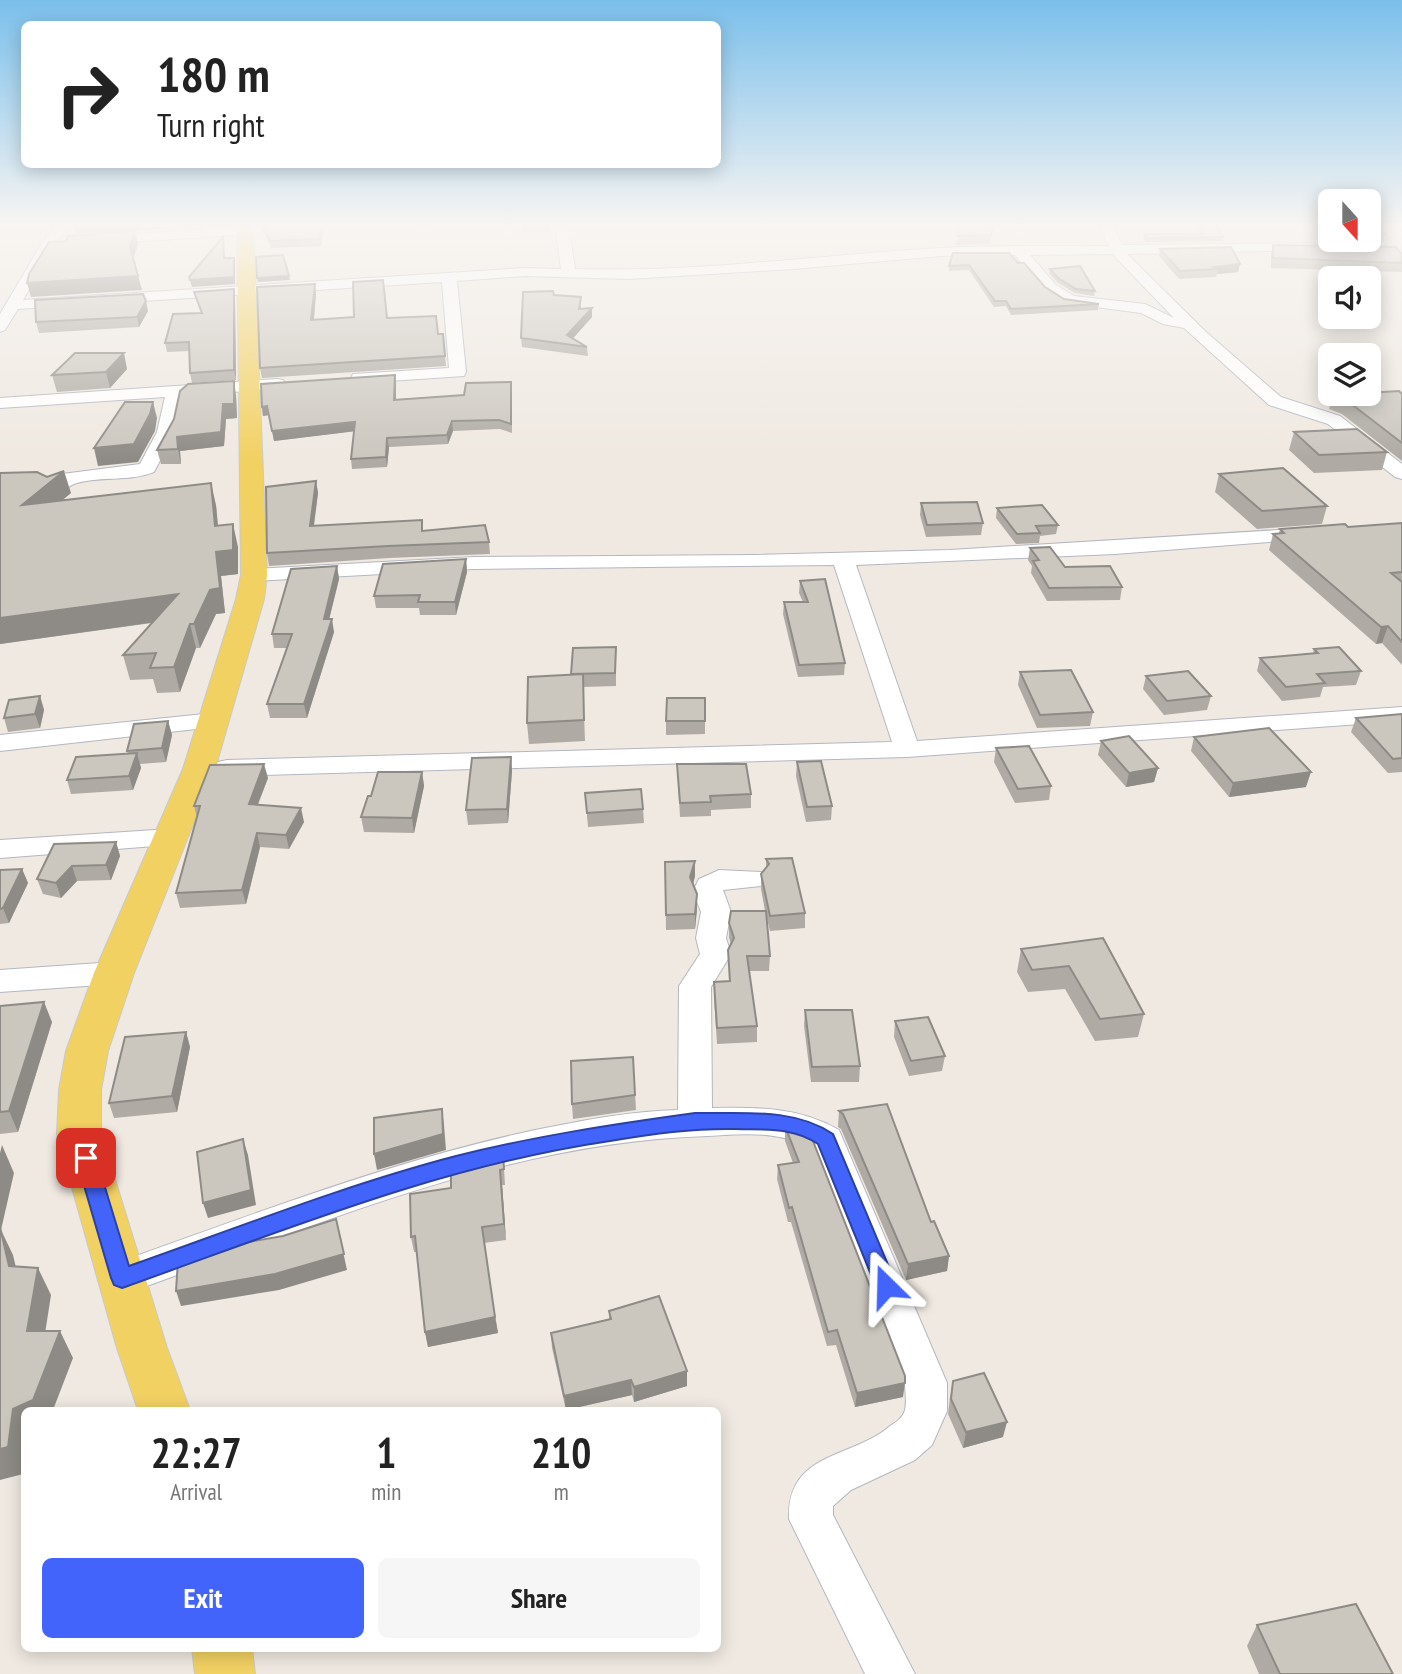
<!DOCTYPE html>
<html lang="en">
<head>
<meta charset="utf-8">
<style>
	body { margin:0; font-family:"PT Sans Narrow",sans-serif; background:#f6f6f6; color:#222; height:100vh; display:flex; flex-direction:column; font-size:26px; white-space:nowrap }
	* { box-sizing:border-box; margin:0 }
	p { font-size:23px; color:#767676 }
	.icon { flex:none; width:38px; height:38px; fill:none; stroke:currentColor; stroke-width:2; stroke-linecap:round; stroke-linejoin:round }
	.map { position:relative; flex:1; overflow:hidden }
	.sheet { position:absolute; left:21px; top:1407px; width:700px; height:245px; display:flex; flex-direction:column; background:#fff; border-radius:10px; box-shadow:0 4px 18px #0003 }
	.sheet>* { flex:none }
	.top-card { position:absolute; left:21px; top:21px; width:700px; height:147px; border-radius:10px; box-shadow:0 4px 18px #0003; background:#fff; color:#222; overflow:hidden }
	.needle { width:46px; rotate:159deg }
	.tools { position:absolute; left:1318px; top:189px; display:grid; gap:14px }
	.tools a { display:grid; place-items:center; width:63px; height:63px; border-radius:10px; background:#fff; box-shadow:0 4px 18px #0003; font-size:35px }
	.pin { position:absolute; display:grid; place-items:center; width:60px; height:60px; color:#fff; margin:-30px; border-radius:14px; box-shadow:0 4px 10px #0006 }
	.me { position:absolute; width:77px; margin:-38px; rotate:338deg; stroke-linejoin:round; filter:drop-shadow(0 0 5px #0008) }
	.turn { display:flex; align-items:center; gap:24px; height:147px; padding:0 21px; font-size:32px }
	.turn .icon { width:91px; height:91px; stroke-width:2.5 }
	.turn b { display:block; font-size:49px; line-height:60px }
	.eta { display:flex; justify-content:space-evenly; align-items:center; height:119px; text-align:center }
	.eta b { font-size:42px; font-weight:600; line-height:49px }
	.action { display:flex; gap:14px; margin-top:auto; padding:14px 21px }
	.action a { flex:1; height:80px; border-radius:10px; background:#4264fb; color:#fff; font-size:28px; font-weight:600; line-height:80px; text-align:center }
	.action a+a { background:#f6f6f6; color:#222 }
	.map>svg:first-child { display:block }
	.lines { fill:none; stroke-linecap:round; stroke-linejoin:round }
	.minor-casing { stroke:#b4b7c1; stroke-width:2 }
	.major-casing { stroke:#c9c9c9; stroke-width:2 }
	.minor { fill:#fff; fill-rule:evenodd }
	.major { fill:#f2d163; fill-rule:evenodd }
	.wall { fill:#afaba4 }
	.shaded-wall { fill:#8e8b86 }
	.building { fill:#cbc7bf; stroke:#8e8b86; stroke-width:2 }
	.route { fill:#4264fb; stroke:#2b41a3; stroke-width:2 }
</style>
</head>
<body>
<div class="map">
<svg width="1402" height="1674" viewBox="0 0 1402 1674">
	<rect width="100%" height="100%" fill="#efe9e1"/>
	<g class="lines">
		<defs>
			<g id="minor">
				<path d="M58 224H71L55 245 23 300 525 268 561 269 555 224H568L575 269C697 273 818 255 940 248 996 245 1053 246 1109 246L1098 224H1111L1123 245 1312 243 1319 247 1317 250 1127 254 1206 332 1281 397 1340 416 1402 464V479L1395 477 1328 424 1269 405 1184 328 1163 324 1141 313 1065 303 1046 291 1015 255 941 256 793 269 628 279 525 276 457 281 466 372 464 376 359 383 351 378 353 374 449 368 442 282 18 309 5 330 0 332V314L42 243ZM1114 254 1117 259 1174 318 1145 304 1074 296 1056 285 1030 255Z"/>
				<polygon points="245,227 250,228 250,234 100,244 93,240 100,236"/>
				<path d="M277 379 283 380 285 384 283 388 182 396 175 432 154 472C129 482 102 476 77 483 68 485 63 494 53 497L43 491 62 474 140 464 157 432 165 397 0 408V398Z"/>
				<polygon points="1311,528 1318,530 1321,534 1318,538 1115,554 856,565 917,741 1402,707 1402,721 907,757 227,776 218,774 214,768 218,762 227,760 892,742 834,565 474,569 254,581 246,580 243,575 246,570 254,569 474,557 755,555 950,550"/>
				<polygon points="214,713 223,716 227,721 223,726 0,751 0,735"/>
				<polygon points="171,829 181,832 185,838 181,844 0,858 0,840"/>
				<path d="M719 870 761 872 766 879 761 886 723 890 731 912 726 938 731 954 711 987 712 1108C756 1107 800 1107 839 1130L947 1383V1411L932 1445 915 1460 851 1490 833 1506V1515L915 1674H865L789 1519C787 1451 852 1459 890 1426 896 1422 903 1418 905 1410 907 1402 905 1391 905 1383L812 1149C781 1130 743 1134 708 1136 503 1142 313 1227 122 1295L108 1290 103 1278 108 1266C250 1216 392 1160 540 1129 585 1120 632 1111 678 1110L679 986 700 954 696 938 701 912 693 891 699 879Z"/>
				<polygon points="114,962 125,965 130,973 125,981 114,984 0,992 0,970"/>
			</g>
			<g id="major">
				<polygon points="237,224 253,224 267,575 264,599 215,769 134,973 108,1051 101,1090 101,1134 167,1348 190,1410 138,1410 117,1348 57,1134 59,1090 66,1051 94,973 183,769 236,599 241,575"/>
				<polygon points="192,1648 252,1648 255,1674 195,1674"/>
			</g>
		</defs>
		<use href="#minor" class="minor-casing"/>
		<use href="#major" class="major-casing"/>
		<use href="#minor" class="minor"/>
		<use href="#major" class="major"/>
	</g>
	<g class="wall">
		<polygon points="260,224 323,224 321,246 271,248"/>
		<polygon points="522,224 550,224 550,232 523,232"/>
		<polygon points="960,224 994,224 990,244 956,245"/>
		<polygon points="1192,224 1217,224 1223,237 1222,241 1146,242 1143,239 1144,234 1199,234"/>
		<polygon points="1368,224 1385,234 1382,243 1346,242 1345,240 1368,240"/>
		<polygon points="1273,245 1402,254 1402,272 1271,268 1271,254"/>
		<polygon points="1160,249 1240,264 1238,272 1217,274 1216,277 1179,279 1159,256"/>
		<polygon points="1018,263 1045,287 1064,299 1099,304 1098,310 1011,315 1006,306 994,307 969,270 949,271 949,266"/>
		<polygon points="1050,269 1095,291 1094,296 1075,293 1058,283 1049,273"/>
		<polygon points="194,292 235,298 236,380 192,383 190,373 189,351 167,352 165,343 201,313"/>
		<polygon points="316,293 314,320 387,318 438,334 443,334 446,366 262,378 260,368"/>
		<polygon points="554,295 581,306 581,309 592,308 592,317 573,338 587,347 588,356 522,347 521,338"/>
		<polygon points="148,311 139,327 39,333 36,322"/>
		<polygon points="127,369 110,388 57,392 52,375"/>
		<polygon points="396,383 396,399 464,395 512,391 512,433 500,429 453,431 448,444 389,447 387,467 352,469 351,459 354,431 274,441 269,415 263,416 262,407"/>
		<polygon points="1402,394 1402,461 1342,414 1329,409 1333,395"/>
		<polygon points="236,395 237,418 226,419 224,446 180,451 181,464 161,464 157,450"/>
		<polygon points="1294,432 1387,452 1382,470 1314,473 1289,450"/>
		<polygon points="0,473 71,493 62,500 216,505 218,526 238,547 238,574 221,576 225,613 216,614 200,648 196,648 180,692 157,693 153,679 130,680 123,655 152,623 0,644"/>
		<polygon points="1219,474 1327,506 1322,524 1257,529 1215,492"/>
		<polygon points="316,481 318,493 314,526 422,520 423,531 489,542 490,554 389,558 269,566 267,553"/>
		<polygon points="921,503 983,523 981,535 926,537 920,515"/>
		<polygon points="997,508 1058,525 1056,534 1040,536 1039,543 1016,544 996,518"/>
		<polygon points="1402,523 1402,665 1382,643 1376,644 1269,550 1273,534 1279,533 1280,529 1348,527"/>
		<polygon points="1030,548 1065,567 1122,587 1120,600 1047,601 1031,573 1032,566 1028,560"/>
		<polygon points="466,559 467,572 456,615 420,615 419,608 376,608 374,596"/>
		<polygon points="337,566 339,579 329,619 334,632 307,718 270,718 267,704 287,648 274,648 272,634"/>
		<polygon points="800,581 845,663 844,675 798,677 783,614 784,602 803,602 799,593"/>
		<polygon points="616,647 616,686 583,687 585,741 529,744 527,723 571,675 573,648"/>
		<polygon points="1314,649 1361,671 1356,685 1323,687 1320,697 1282,701 1257,671 1260,658 1313,653"/>
		<polygon points="1020,672 1093,712 1090,726 1037,728 1018,685"/>
		<polygon points="1146,676 1211,696 1207,710 1164,715 1143,689"/>
		<polygon points="40,696 44,710 40,728 8,732 4,718"/>
		<polygon points="705,698 705,734 666,735 666,721"/>
		<polygon points="1402,714 1402,772 1388,773 1351,732 1356,718"/>
		<polygon points="168,721 172,735 166,762 140,764 141,768 133,790 71,794 67,780 128,754 127,751"/>
		<polygon points="1194,737 1306,787 1229,797 1191,751"/>
		<polygon points="1101,741 1158,768 1154,782 1126,787 1098,755"/>
		<polygon points="996,748 1051,786 1049,800 1015,803 994,762"/>
		<polygon points="511,757 512,771 508,823 468,825 466,810"/>
		<polygon points="797,762 832,806 831,820 806,822 796,776"/>
		<polygon points="677,764 751,794 751,808 711,810 711,816 680,817"/>
		<polygon points="422,772 424,786 414,833 364,832 361,817 371,796"/>
		<polygon points="268,778 258,805 304,822 289,849 260,847 246,904 180,908 176,893 197,818 194,806"/>
		<polygon points="585,793 643,809 644,823 588,827"/>
		<polygon points="116,842 120,856 111,880 77,881 61,898 43,894 37,879"/>
		<polygon points="766,859 805,913 805,928 770,931 766,914 770,956 769,971 749,971 757,1026 757,1042 717,1044 714,997 714,982 729,981 728,950 731,944 729,938 729,923 765,911 761,889 761,874 766,869"/>
		<polygon points="665,862 695,876 693,884 697,909 695,929 666,930"/>
		<polygon points="22,869 28,883 9,923 0,924 0,870"/>
		<polygon points="1103,938 1144,1014 1138,1037 1095,1041 1065,989 1028,992 1017,972 1021,949"/>
		<polygon points="0,1006 52,1022 18,1132 0,1134"/>
		<polygon points="805,1010 860,1066 859,1082 811,1082 804,1026"/>
		<polygon points="895,1021 945,1056 942,1071 909,1076 894,1037"/>
		<polygon points="186,1032 190,1047 177,1112 114,1118 109,1103"/>
		<polygon points="633,1057 636,1110 573,1119 572,1104"/>
		<polygon points="887,1104 931,1222 949,1256 947,1271 906,1280 841,1129 838,1127 839,1111"/>
		<polygon points="785,1126 903,1397 855,1407 836,1345 827,1346 791,1222 788,1222 777,1179 778,1165 793,1163 785,1141"/>
		<polygon points="503,1153 505,1185 502,1185 506,1240 484,1243 498,1333 428,1347 425,1332 417,1252 414,1252 411,1237 451,1188"/>
		<polygon points="609,1311 687,1386 634,1402 632,1395 566,1410 552,1348 551,1333 609,1319"/>
		<polygon points="953,1381 1003,1437 963,1448 948,1414 950,1397"/>
		<polygon points="1257,1625 1393,1674 1259,1674 1247,1646"/>
	</g>
	<g class="shaded-wall">
		<polygon points="119,224 214,224 213,226 76,234 74,227"/>
		<polygon points="322,224 323,224 321,246 320,239"/>
		<polygon points="416,224 451,224 451,225 417,227"/>
		<polygon points="135,231 138,244 133,260 130,247"/>
		<polygon points="234,258 235,284 192,287 190,280"/>
		<polygon points="1240,264 1238,272 1217,274 1218,269 1214,267"/>
		<polygon points="138,276 142,290 31,297 27,283"/>
		<polygon points="289,276 290,280 258,282 257,278"/>
		<polygon points="315,284 316,293 313,329 311,320"/>
		<polygon points="234,289 235,298 236,380 234,370"/>
		<polygon points="146,301 148,311 139,327 137,317"/>
		<polygon points="592,308 592,317 568,344 567,335"/>
		<polygon points="124,353 127,369 110,388 106,372"/>
		<polygon points="395,375 396,383 396,409 394,400"/>
		<polygon points="234,381 236,395 237,418 226,419 224,446 180,451 181,464 178,449 177,437 223,404"/>
		<polygon points="153,402 157,418 155,431 138,462 98,466 94,448"/>
		<polygon points="267,406 269,415 263,416 262,407"/>
		<polygon points="452,421 453,431 448,444 447,435"/>
		<polygon points="355,422 357,431 274,441 272,431"/>
		<polygon points="387,438 389,447 387,467 386,457"/>
		<polygon points="64,471 71,493 29,528 22,505"/>
		<polygon points="316,481 318,493 312,538 310,526"/>
		<polygon points="211,483 216,505 220,549 215,526"/>
		<polygon points="233,524 238,547 238,574 221,576 225,613 216,614 200,648 194,624 216,552"/>
		<polygon points="466,559 467,572 456,615 455,602"/>
		<polygon points="337,566 339,579 326,632 324,619"/>
		<polygon points="178,594 184,618 0,644 0,618"/>
		<polygon points="332,619 334,632 307,718 304,704"/>
		<polygon points="190,624 196,648 180,692 174,667"/>
		<polygon points="1388,626 1382,643 1376,644 1381,627"/>
		<polygon points="40,696 44,710 40,728 35,714"/>
		<polygon points="168,721 172,735 166,762 162,748"/>
		<polygon points="137,753 141,768 133,790 129,776"/>
		<polygon points="511,757 512,771 508,823 507,809"/>
		<polygon points="264,764 268,778 252,818 249,804"/>
		<polygon points="1158,768 1154,782 1126,787 1129,773"/>
		<polygon points="422,772 424,786 414,833 412,818"/>
		<polygon points="1311,772 1306,787 1229,797 1233,783"/>
		<polygon points="301,808 304,822 289,849 286,835"/>
		<polygon points="257,833 260,847 246,904 242,890"/>
		<polygon points="116,842 120,856 111,880 106,865"/>
		<polygon points="695,861 695,876 691,892 690,877"/>
		<polygon points="72,866 77,881 61,898 56,883"/>
		<polygon points="22,869 28,883 9,923 3,908"/>
		<polygon points="697,894 697,909 695,929 695,914"/>
		<polygon points="44,1002 52,1022 18,1132 9,1111"/>
		<polygon points="186,1032 190,1047 177,1112 172,1096"/>
		<polygon points="442,1109 444,1125 446,1150 377,1170 374,1154"/>
		<polygon points="243,1139 248,1155 256,1205 208,1218 203,1203"/>
		<polygon points="2,1145 14,1173 1,1230 13,1255 22,1293 9,1266 0,1236 0,1153"/>
		<polygon points="500,1170 502,1185 506,1240 504,1224"/>
		<polygon points="336,1219 347,1270 279,1290 181,1306 176,1291"/>
		<polygon points="949,1256 947,1271 906,1280 908,1264"/>
		<polygon points="38,1268 51,1295 41,1359 27,1331"/>
		<polygon points="495,1317 498,1333 428,1347 425,1332"/>
		<polygon points="60,1331 73,1358 53,1410 24,1410 24,1463 23,1474 0,1480 0,1449 13,1409"/>
		<polygon points="687,1371 687,1386 634,1402 634,1387"/>
		<polygon points="631,1380 632,1395 566,1410 564,1396"/>
		<polygon points="905,1383 903,1397 855,1407 857,1393"/>
		<polygon points="1007,1422 1003,1437 963,1448 966,1432"/>
	</g>
	<g class="building">
		<polygon points="75,224 119,224 74,227"/>
		<polygon points="262,224 322,224 320,239 270,241"/>
		<polygon points="960,224 993,224 991,235 957,236"/>
		<polygon points="1196,224 1217,224 1223,237 1147,238 1144,234 1204,234"/>
		<polygon points="1368,224 1377,224 1385,234 1368,233"/>
		<polygon points="135,231 130,247 138,276 27,283 29,274 49,242 66,241 68,236"/>
		<polygon points="223,237 224,258 234,258 234,277 190,280 189,277"/>
		<polygon points="1273,245 1396,247 1402,254 1402,263 1273,258"/>
		<polygon points="1231,247 1240,264 1214,267 1218,269 1180,271 1160,249"/>
		<polygon points="953,253 1009,253 1018,263 1024,263 1045,287 1064,299 1099,304 1011,309 1006,301 995,301 969,265 949,266"/>
		<polygon points="283,255 289,276 257,278 256,257"/>
		<polygon points="1080,266 1095,291 1076,289 1058,278 1050,269"/>
		<polygon points="383,280 387,318 436,316 438,334 443,334 445,356 260,368 257,287 315,284 311,320 354,317 353,282"/>
		<polygon points="234,289 234,370 190,373 189,342 165,343 173,314 202,313 194,292"/>
		<polygon points="553,291 554,295 581,297 579,309 592,308 567,335 587,347 521,338 523,292"/>
		<polygon points="143,294 146,301 137,317 36,322 35,300"/>
		<polygon points="75,353 124,353 106,372 52,375"/>
		<polygon points="395,375 394,400 464,395 466,383 511,382 511,424 499,420 452,421 447,435 387,438 386,457 351,459 355,422 272,431 267,406 262,407 261,384"/>
		<polygon points="234,381 234,404 223,404 221,432 177,437 178,449 157,450 174,419 180,391 188,384"/>
		<polygon points="1399,391 1402,394 1402,443 1346,400 1333,395"/>
		<polygon points="125,402 153,402 150,414 134,444 94,448"/>
		<polygon points="1357,429 1387,452 1319,455 1294,432"/>
		<polygon points="1283,468 1327,506 1262,511 1219,474"/>
		<polygon points="64,471 22,505 211,483 215,526 233,524 233,550 216,552 220,588 210,590 194,624 190,624 174,667 150,668 156,653 123,655 178,594 0,618 0,473 37,472 47,477"/>
		<polygon points="316,481 310,526 422,520 422,531 485,525 489,542 388,546 267,553 266,487"/>
		<polygon points="977,502 983,523 927,525 921,503"/>
		<polygon points="1042,505 1058,525 1036,526 1040,533 1017,534 997,508"/>
		<polygon points="1402,523 1402,572 1391,573 1402,582 1402,642 1388,626 1381,627 1273,534 1284,533 1280,529 1345,524 1348,527"/>
		<polygon points="1050,547 1065,567 1110,566 1122,587 1049,588 1033,561 1039,560 1030,548"/>
		<polygon points="466,559 455,602 418,602 420,595 374,596 383,564"/>
		<polygon points="337,566 324,619 332,619 304,704 267,704 292,634 272,634 291,569"/>
		<polygon points="825,579 845,663 799,665 784,602 808,602 800,581"/>
		<polygon points="616,647 615,673 571,674 573,648"/>
		<polygon points="1339,647 1361,671 1317,674 1325,683 1286,687 1260,658 1318,653 1314,649"/>
		<polygon points="1071,670 1093,712 1040,715 1020,672"/>
		<polygon points="1188,671 1211,696 1167,701 1146,676"/>
		<polygon points="583,674 584,720 527,723 528,677"/>
		<polygon points="40,696 35,714 4,718 9,700"/>
		<polygon points="667,698 705,698 705,721 666,721"/>
		<polygon points="1402,714 1402,758 1393,759 1356,718"/>
		<polygon points="168,721 162,748 127,751 134,724"/>
		<polygon points="1269,728 1311,772 1233,783 1194,737"/>
		<polygon points="1129,736 1158,768 1129,773 1101,741"/>
		<polygon points="1029,746 1051,786 1018,789 996,748"/>
		<polygon points="137,753 129,776 67,780 76,757"/>
		<polygon points="511,757 507,809 466,810 472,758"/>
		<polygon points="821,761 832,806 807,807 797,762"/>
		<polygon points="264,764 249,804 301,808 286,835 257,833 242,890 176,893 200,806 194,806 210,765"/>
		<polygon points="677,764 746,764 751,794 710,796 711,802 680,803"/>
		<polygon points="378,772 422,772 412,818 361,817 368,796 371,796"/>
		<polygon points="641,789 643,809 587,813 585,793"/>
		<polygon points="116,842 106,865 72,866 56,883 37,879 54,844"/>
		<polygon points="792,858 805,913 770,916 761,874 769,864 766,859"/>
		<polygon points="695,861 690,877 697,894 695,914 666,915 665,862"/>
		<polygon points="22,869 3,908 0,909 0,870"/>
		<polygon points="731,911 766,911 770,956 747,956 757,1026 717,1028 714,982 730,981 728,950 734,938 729,923"/>
		<polygon points="1103,938 1144,1014 1100,1019 1069,966 1032,970 1021,949"/>
		<polygon points="44,1002 9,1111 0,1112 0,1006"/>
		<polygon points="805,1010 852,1010 860,1066 812,1067"/>
		<polygon points="928,1017 945,1056 911,1061 895,1021"/>
		<polygon points="186,1032 172,1096 109,1103 125,1037"/>
		<polygon points="633,1057 635,1095 572,1104 571,1061"/>
		<polygon points="887,1104 931,1222 934,1221 949,1256 908,1264 843,1114 839,1111"/>
		<polygon points="442,1109 443,1134 374,1154 374,1118"/>
		<polygon points="785,1126 811,1136 905,1376 905,1383 857,1393 837,1330 828,1332 792,1207 789,1208 778,1165 799,1162"/>
		<polygon points="243,1139 251,1190 203,1203 197,1152"/>
		<polygon points="503,1153 504,1169 500,1170 504,1224 482,1227 495,1317 425,1332 415,1236 411,1237 410,1194 451,1188 451,1167"/>
		<polygon points="336,1219 344,1254 275,1274 176,1291 178,1260 208,1249 283,1236"/>
		<polygon points="0,1227 9,1266 38,1268 27,1331 60,1331 33,1400 13,1409 8,1447 0,1449"/>
		<polygon points="659,1296 687,1371 634,1387 631,1380 564,1396 551,1333 611,1319 609,1311"/>
		<polygon points="984,1373 1007,1422 966,1432 951,1399 953,1381"/>
		<polygon points="1356,1604 1393,1674 1280,1674 1257,1625"/>
	</g>
	<linearGradient id="sky" x2="0" y2="1"><stop stop-color="#7abfeb"/><stop offset="0.49" stop-color="#f8f5f2"/><stop offset="1" stop-color="#f8f5f2" stop-opacity="0"/></linearGradient>
	<rect width="1402" height="459" fill="url(#sky)"/>
	<path class="route" d="M695 1113C741 1114 793 1107 833 1134L897 1286 894 1292 886 1295 878 1292 818 1144C793 1127 766 1130 736 1129 693 1128 652 1134 610 1141 440 1166 283 1231 122 1288L114 1285 111 1278 76 1158 79 1152 86 1150 93 1152 96 1158 129 1266C237 1228 345 1185 456 1156 535 1136 615 1124 695 1113Z"/>
</svg>
<div class="tools">
<a><svg class="needle" viewBox="-14 -14 28 28"><path d="M0-13l5 13h-10z" fill="#e53935"/><path d="M0 13l5-13h-10z" fill="#767676"/></svg></a>
<a><svg class="icon" aria-label="sound" viewBox="0 0 24 24"><path d="M4 9h4l5-4v14l-5-4H4zM17 9q2 3 0 6"/></svg></a>
<a><svg class="icon" aria-label="layers" viewBox="0 0 24 24"><path d="M12 4l9 5-9 5-9-5zM3 14l9 5 9-5"/></svg></a>
</div>
<div class="pin" style="left:86px;top:1158px;background:#d93025"><svg class="icon" aria-label="arrive" viewBox="0 0 24 24"><path d="M6 21V4h12l-3 4 3 4H6"/></svg></div>
<svg class="me" style="left:886px;top:1286px" viewBox="-20 -20 40 40"><path d="M0-17L14 15 0 8-14 15z" fill="#4264fb" stroke="#fff" stroke-width="4"/></svg>
<div class="top-card">
<div class="turn"><svg class="icon" aria-label="right" viewBox="0 0 24 24"><path d="M7 20v-9h11M14 6l5 5-5 5"/></svg><div><b>180 m</b>Turn right</div></div>
</div>
<section class="sheet">
<div class="eta">
<div><b>22:27</b><p>Arrival</p></div>
<div><b>1</b><p>min</p></div>
<div><b>210</b><p>m</p></div>
</div>
<div class="action"><a>Exit</a><a>Share</a></div>
</section>
</div>
</body>
</html>
